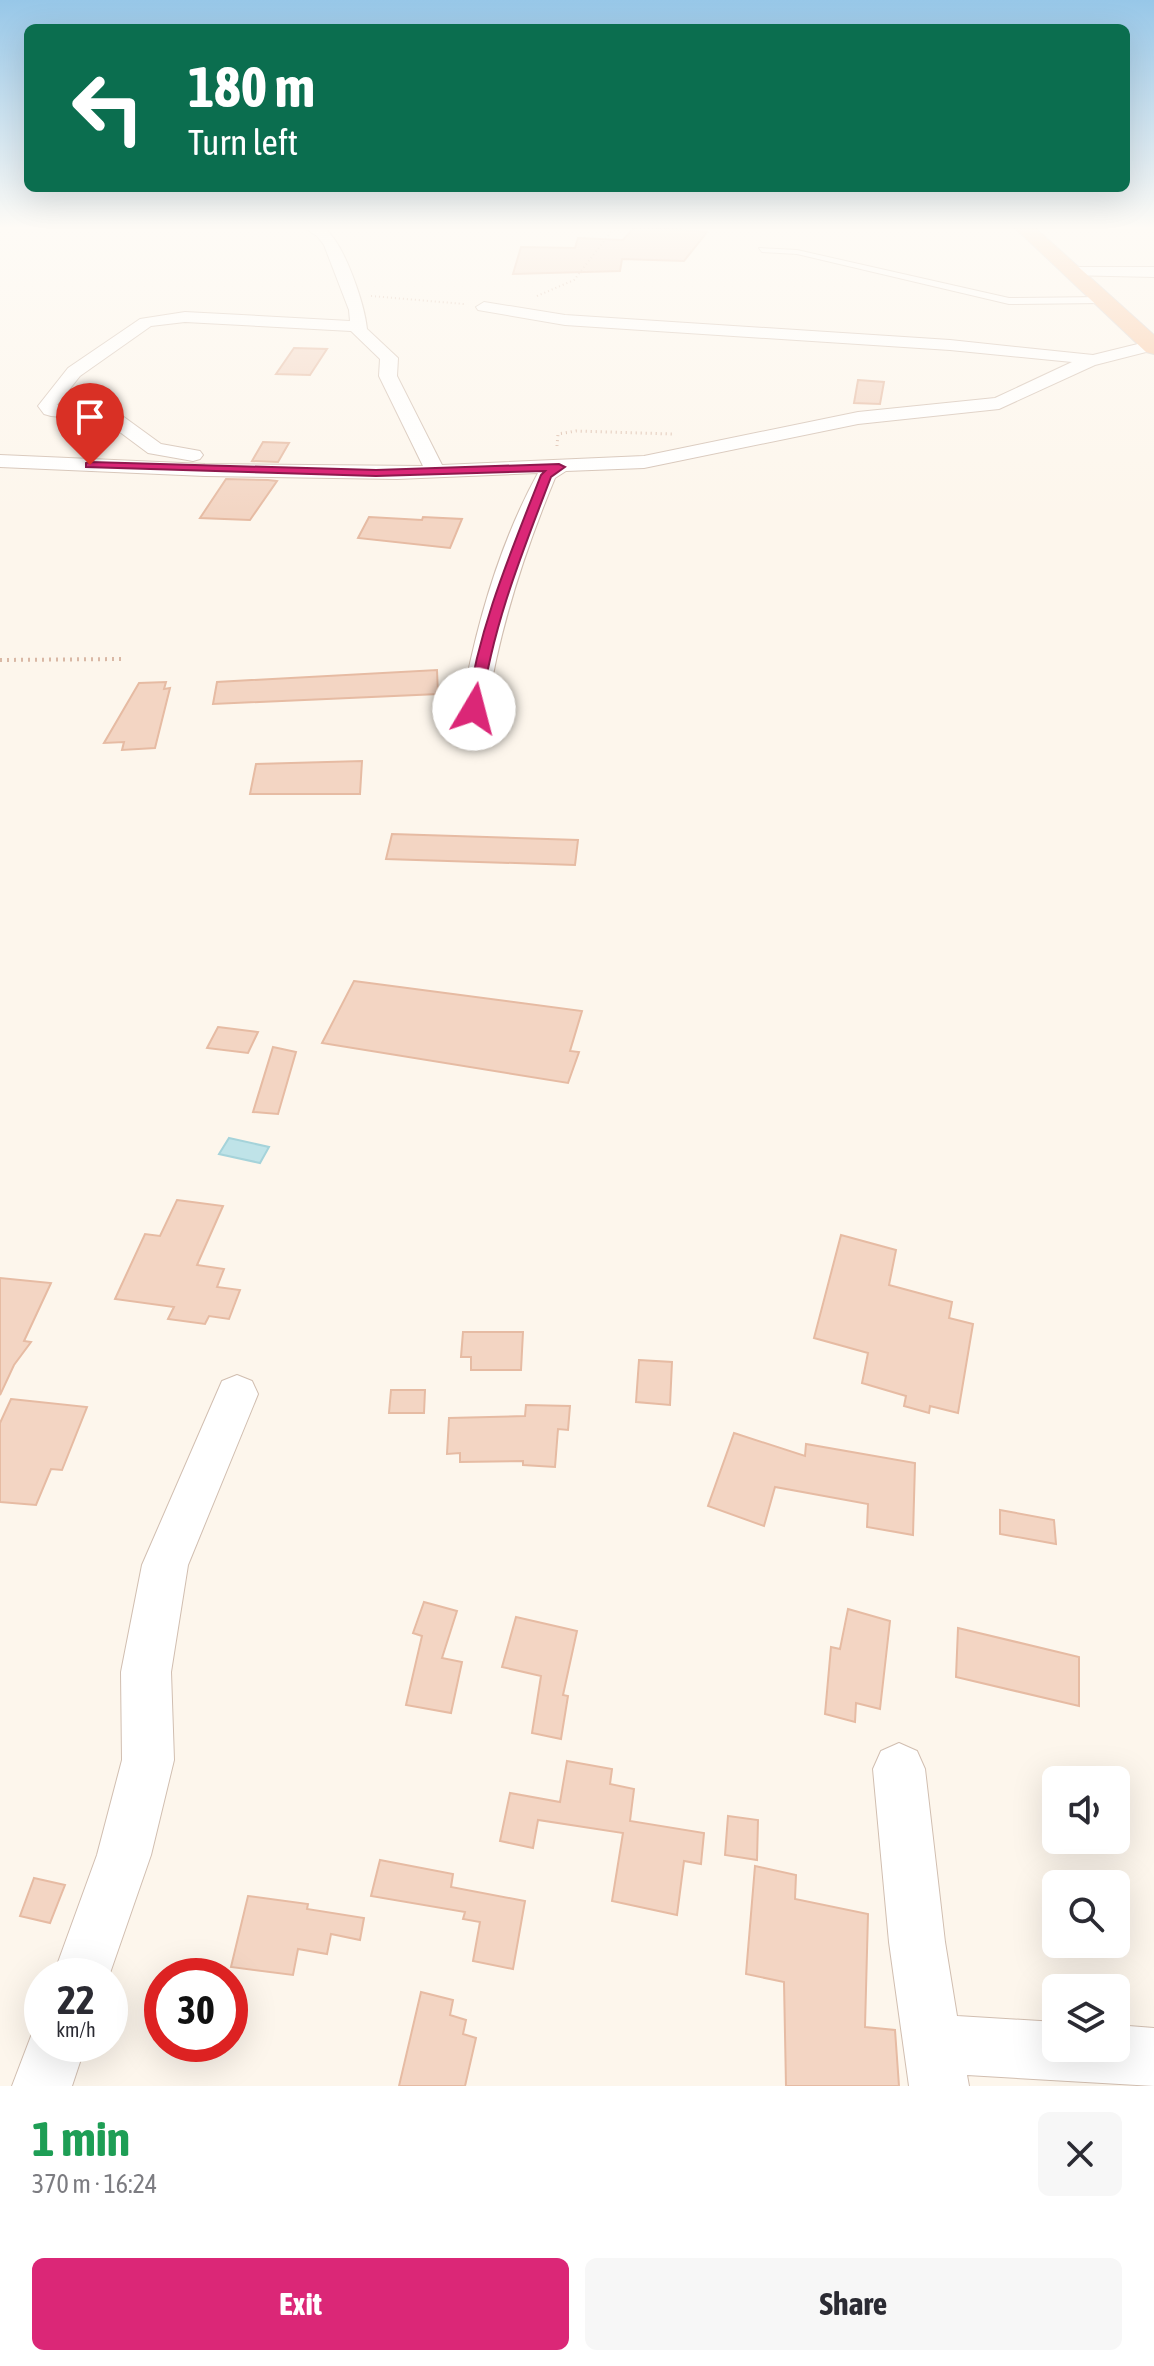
<!DOCTYPE html>
<html lang="en">
<head>
<meta charset="utf-8">
<style>
	body { margin:0; font-family:"Asap Condensed",sans-serif; background:#f7f7f7; color:#2b2b33; height:100vh; display:flex; flex-direction:column; font-size:30px; white-space:nowrap }
	* { box-sizing:border-box; margin:0 }
	p { font-size:26px; color:#7c7c81 }
	.icon { flex:none; width:44px; height:44px; fill:none; stroke:currentColor; stroke-width:2; stroke-linecap:round; stroke-linejoin:round }
	.map { position:relative; height:2086px; overflow:hidden }
	.sheet { display:flex; flex-direction:column; background:#fff; flex:1 }
	.sheet>* { flex:none }
	.banner { position:absolute; left:24px; top:24px; width:1106px; height:168px; border-radius:12px; box-shadow:0 8px 32px #0002; background:#0b6e4f; color:#fff; overflow:hidden }
	.tools { position:absolute; left:1042px; top:1766px; display:grid; gap:16px }
	.tools a { display:grid; place-items:center; width:88px; height:88px; border-radius:12px; background:#fff; box-shadow:0 8px 32px #0002; font-size:40px }
	.speed { position:absolute; left:24px; top:1958px; display:flex; gap:16px; font-size:40px; font-weight:700; text-align:center }
	.speed>* { display:grid; place-content:center; width:104px; height:104px; border-radius:50%; background:#fff; box-shadow:0 8px 32px #0002; line-height:1 }
	.speed small { font-size:20px; font-weight:400 }
	.speed .limit { border:12px solid #d22; background:#fff; color:#111 }
	.pin { position:absolute; display:grid; place-items:center; width:68px; height:68px; color:#fff; margin:-82px -34px; border-radius:50% 50% 50% 0; rotate:-45deg; box-shadow:0 0 8px #0007 }
	.pin .icon { rotate:45deg }
	.me { position:absolute; width:88px; margin:-44px; rotate:8deg; stroke-linejoin:round; filter:drop-shadow(0 0 6px #0008) }
	.turn { display:flex; align-items:center; gap:28px; height:168px; padding:0 32px; font-size:36px }
	.turn .icon { width:104px; height:104px; stroke-width:2.5 }
	.turn b { display:block; font-size:56px; line-height:68px }
	.round { display:grid; place-items:center; flex:none; width:84px; height:84px; border-radius:12px; background:#f7f7f7 }
	.headline { display:flex; align-items:center; justify-content:space-between; height:136px; padding:0 32px }
	h1 { font-size:48px; font-weight:700; line-height:60px; color:#1e9e55 }
	.action { display:flex; gap:16px; margin-top:auto; padding:16px 32px }
	.action a { flex:1; height:92px; border-radius:12px; background:#db2777; color:#fff; font-size:32px; font-weight:700; line-height:92px; text-align:center }
	.action a+a { background:#f7f7f7; color:#2b2b33 }
	.map>svg:first-child { display:block }
	.water { fill:#bfe3e8; stroke:#a5d3da; stroke-width:2 }
	.building { fill:#f3d5c3; stroke:#e6bba3; stroke-width:2 }
	.lines { fill:none; stroke-linecap:round; stroke-linejoin:round }
	.service-casing { stroke:#d1beb0; stroke-width:2 }
	.minor-casing { stroke:#d1beb0; stroke-width:2 }
	.trunk-casing { stroke:#dad1cd; stroke-width:2 }
	.path-far2 { stroke:#d9b8a5; stroke-width:2; stroke-dasharray:1 3; stroke-linecap:butt }
	.path-far1 { stroke:#d9b8a5; stroke-width:3; stroke-dasharray:1 4; stroke-linecap:butt }
	.path { stroke:#d9b8a5; stroke-width:4; stroke-dasharray:2 5; stroke-linecap:butt }
	.service { fill:#fff; fill-rule:evenodd }
	.minor { fill:#fff; fill-rule:evenodd }
	.trunk { fill:#f9c8a4; fill-rule:evenodd }
	.route { fill:#db2777; stroke:#8e194d; stroke-width:2 }
</style>
</head>
<body>
<div class="map">
<svg width="1154" height="2086" viewBox="0 0 1154 2086">
	<rect width="100%" height="100%" fill="#fdf6ec"/>
	<polygon class="water" points="229,1138 269,1147 260,1163 219,1154"/>
	<g class="building">
		<polygon points="636,226 707,232 684,261 622,259 620,271 513,274 521,247 575,248 578,238 623,240"/>
		<polygon points="294,348 327,349 310,375 276,374"/>
		<polygon points="858,380 884,382 880,404 854,403"/>
		<polygon points="263,442 289,443 278,462 252,461"/>
		<polygon points="226,479 268,480 277,481 250,520 200,518"/>
		<polygon points="369,517 422,520 423,517 462,519 450,548 358,538"/>
		<polygon points="437,670 438,694 213,704 217,682"/>
		<polygon points="166,682 164,689 170,688 155,748 122,750 124,742 104,743 139,683"/>
		<polygon points="362,761 360,794 250,794 256,764"/>
		<polygon points="392,834 578,840 575,865 386,859"/>
		<polygon points="354,981 582,1011 570,1051 579,1052 568,1083 322,1043"/>
		<polygon points="218,1027 258,1032 248,1053 207,1048"/>
		<polygon points="273,1047 296,1052 278,1114 253,1112"/>
		<polygon points="177,1200 223,1206 197,1265 224,1269 217,1287 240,1290 229,1319 209,1316 205,1324 168,1319 174,1307 115,1299 145,1234 160,1236"/>
		<polygon points="841,1235 896,1250 889,1285 952,1302 949,1318 973,1324 958,1413 930,1406 929,1413 904,1406 906,1396 862,1383 868,1353 814,1338"/>
		<polygon points="0,1278 51,1283 24,1341 31,1342 14,1365 0,1395"/>
		<polygon points="463,1332 523,1332 521,1370 471,1370 471,1357 461,1357"/>
		<polygon points="639,1360 672,1362 670,1405 636,1402"/>
		<polygon points="391,1390 425,1390 424,1413 389,1413"/>
		<polygon points="11,1399 87,1407 62,1470 51,1469 36,1505 0,1502 0,1423"/>
		<polygon points="526,1405 570,1406 568,1430 558,1429 555,1467 523,1465 523,1461 460,1462 460,1453 447,1454 449,1418 525,1416"/>
		<polygon points="734,1433 805,1456 806,1444 915,1463 913,1535 867,1527 868,1504 775,1487 764,1526 708,1506"/>
		<polygon points="1000,1510 1054,1520 1056,1544 1000,1534"/>
		<polygon points="424,1602 457,1611 442,1658 462,1662 451,1713 406,1705 422,1636 413,1633"/>
		<polygon points="848,1609 890,1621 880,1709 856,1703 855,1722 825,1714 831,1647 840,1649"/>
		<polygon points="516,1617 577,1631 563,1695 568,1696 561,1739 532,1733 541,1676 502,1667"/>
		<polygon points="958,1628 1079,1657 1079,1706 956,1677"/>
		<polygon points="567,1761 612,1769 610,1784 634,1789 630,1821 704,1833 701,1864 684,1861 677,1915 612,1901 623,1833 538,1820 533,1848 500,1841 510,1793 560,1802"/>
		<polygon points="728,1816 758,1820 757,1860 725,1855"/>
		<polygon points="380,1860 453,1874 451,1887 525,1901 513,1969 473,1961 480,1922 463,1919 465,1912 371,1896"/>
		<polygon points="755,1866 796,1875 795,1899 868,1914 865,2027 895,2030 899,2086 786,2086 784,1982 746,1974"/>
		<polygon points="34,1878 65,1885 50,1923 20,1916"/>
		<polygon points="248,1896 308,1904 307,1909 364,1918 360,1940 331,1934 327,1954 298,1949 293,1975 231,1967"/>
		<polygon points="421,1992 453,2000 450,2015 466,2020 463,2034 476,2038 465,2086 399,2086"/>
	</g>
	<g class="lines">
		<defs>
			<polygon id="service" points="759,248 797,250 1009,298 1104,297 1108,300 1104,303 1009,304 797,254 762,252"/>
			<g id="minor">
				<path d="M300 225C309 225 318 224 325 229 345 244 365 306 367 329L398 358 397 376 442 465 644 456 858 412 995 398 1072 362 950 350 565 325 478 310 476 307 484 302 565 315 950 340 1093 355 1154 340V350L1095 365 999 409 858 424 644 468 566 471 555 478C524 553 499 629 487 709L483 714H465L461 709C475 629 499 544 538 473L397 479 205 476 0 467V455L205 464 423 466 379 376 380 359 351 331 185 322 151 326 80 376 57 405 117 412 161 444 200 451 203 455 200 459 193 461 148 453 105 421 51 416 44 414 38 406 68 368 140 319 185 312 350 321 349 310 324 245 317 236Z"/>
				<polygon points="1072,267 1154,267 1154,277 1067,275 1064,272"/>
				<polygon points="237,1375 252,1381 258,1394 188,1565 171,1672 174,1760 151,1855 109,1976 53,1976 97,1855 122,1760 121,1672 142,1565 222,1381"/>
				<polygon points="899,1743 917,1751 925,1769 945,1942 957,2016 1056,2022 1056,2048 1116,2048 1116,2025 1154,2028 1154,2086 967,2075 969,2086 909,2086 889,1942 873,1769 881,1751"/>
				<polygon points="42,2021 42,2044 86,2044 72,2086 12,2086 36,2023"/>
			</g>
			<polygon id="trunk" points="1012,225 1032,225 1154,335 1154,354 1146,352"/>
		</defs>
		<use href="#service" class="service-casing"/>
		<use href="#minor" class="minor-casing"/>
		<use href="#trunk" class="trunk-casing"/>
		<g class="path-far2">
			<polyline points="371,296 464,304"/>
			<polyline points="537,296 574,280 611,232 630,225"/>
		</g>
		<polyline class="path-far1" points="557,446 558,434 576,431 672,434"/>
		<polyline class="path" points="0,660 121,659"/>
		<use href="#service" class="service"/>
		<use href="#minor" class="minor"/>
		<use href="#trunk" class="trunk"/>
	</g>
	<linearGradient id="sky" x2="0" y2="1"><stop stop-color="#97c7e8"/><stop offset="0.44" stop-color="#fefbf6"/><stop offset="1" stop-color="#fefbf6" stop-opacity="0"/></linearGradient>
	<rect width="1154" height="517" fill="url(#sky)"/>
	<path class="route" d="M90 462 376 470 559 464 565 467 551 477C522 553 492 627 481 709L474 713 467 709C479 626 511 552 541 475L545 471 376 476 86 467V463Z"/>
</svg>
<div class="tools">
<a><svg class="icon" aria-label="sound" viewBox="0 0 24 24"><path d="M4 9h4l5-4v14l-5-4H4zM17 9q2 3 0 6"/></svg></a>
<a><svg class="icon" aria-label="search" viewBox="0 0 24 24"><circle cx="10" cy="10" r="6"/><path d="M15 15l6 6"/></svg></a>
<a><svg class="icon" aria-label="layers" viewBox="0 0 24 24"><path d="M12 4l9 5-9 5-9-5zM3 14l9 5 9-5"/></svg></a>
</div>
<div class="speed"><div>22<small>km/h</small></div><div class="limit">30</div></div>
<div class="pin" style="left:90px;top:465px;background:#d93025"><svg class="icon" aria-label="arrive" viewBox="0 0 24 24"><path d="M6 21V4h12l-3 4 3 4H6"/></svg></div>
<svg class="me" style="left:474px;top:709px" viewBox="-20 -20 40 40"><circle r="19" fill="#fff"/><path d="M0-13L10 11 0 6-10 11z" fill="#db2777"/></svg>
<div class="banner">
<div class="turn"><svg class="icon" aria-label="left" viewBox="0 0 24 24"><path d="M17 20v-9H6M10 6l-5 5 5 5"/></svg><div><b>180 m</b>Turn left</div></div>
</div>
</div>
<section class="sheet">
<div class="headline"><div><h1>1 min</h1><p>370 m · 16:24</p></div><a class="round"><svg class="icon" aria-label="close" viewBox="0 0 24 24"><path d="M6 6l12 12M18 6L6 18"/></svg></a></div>
<div class="action"><a>Exit</a><a>Share</a></div>
</section>
</body>
</html>
